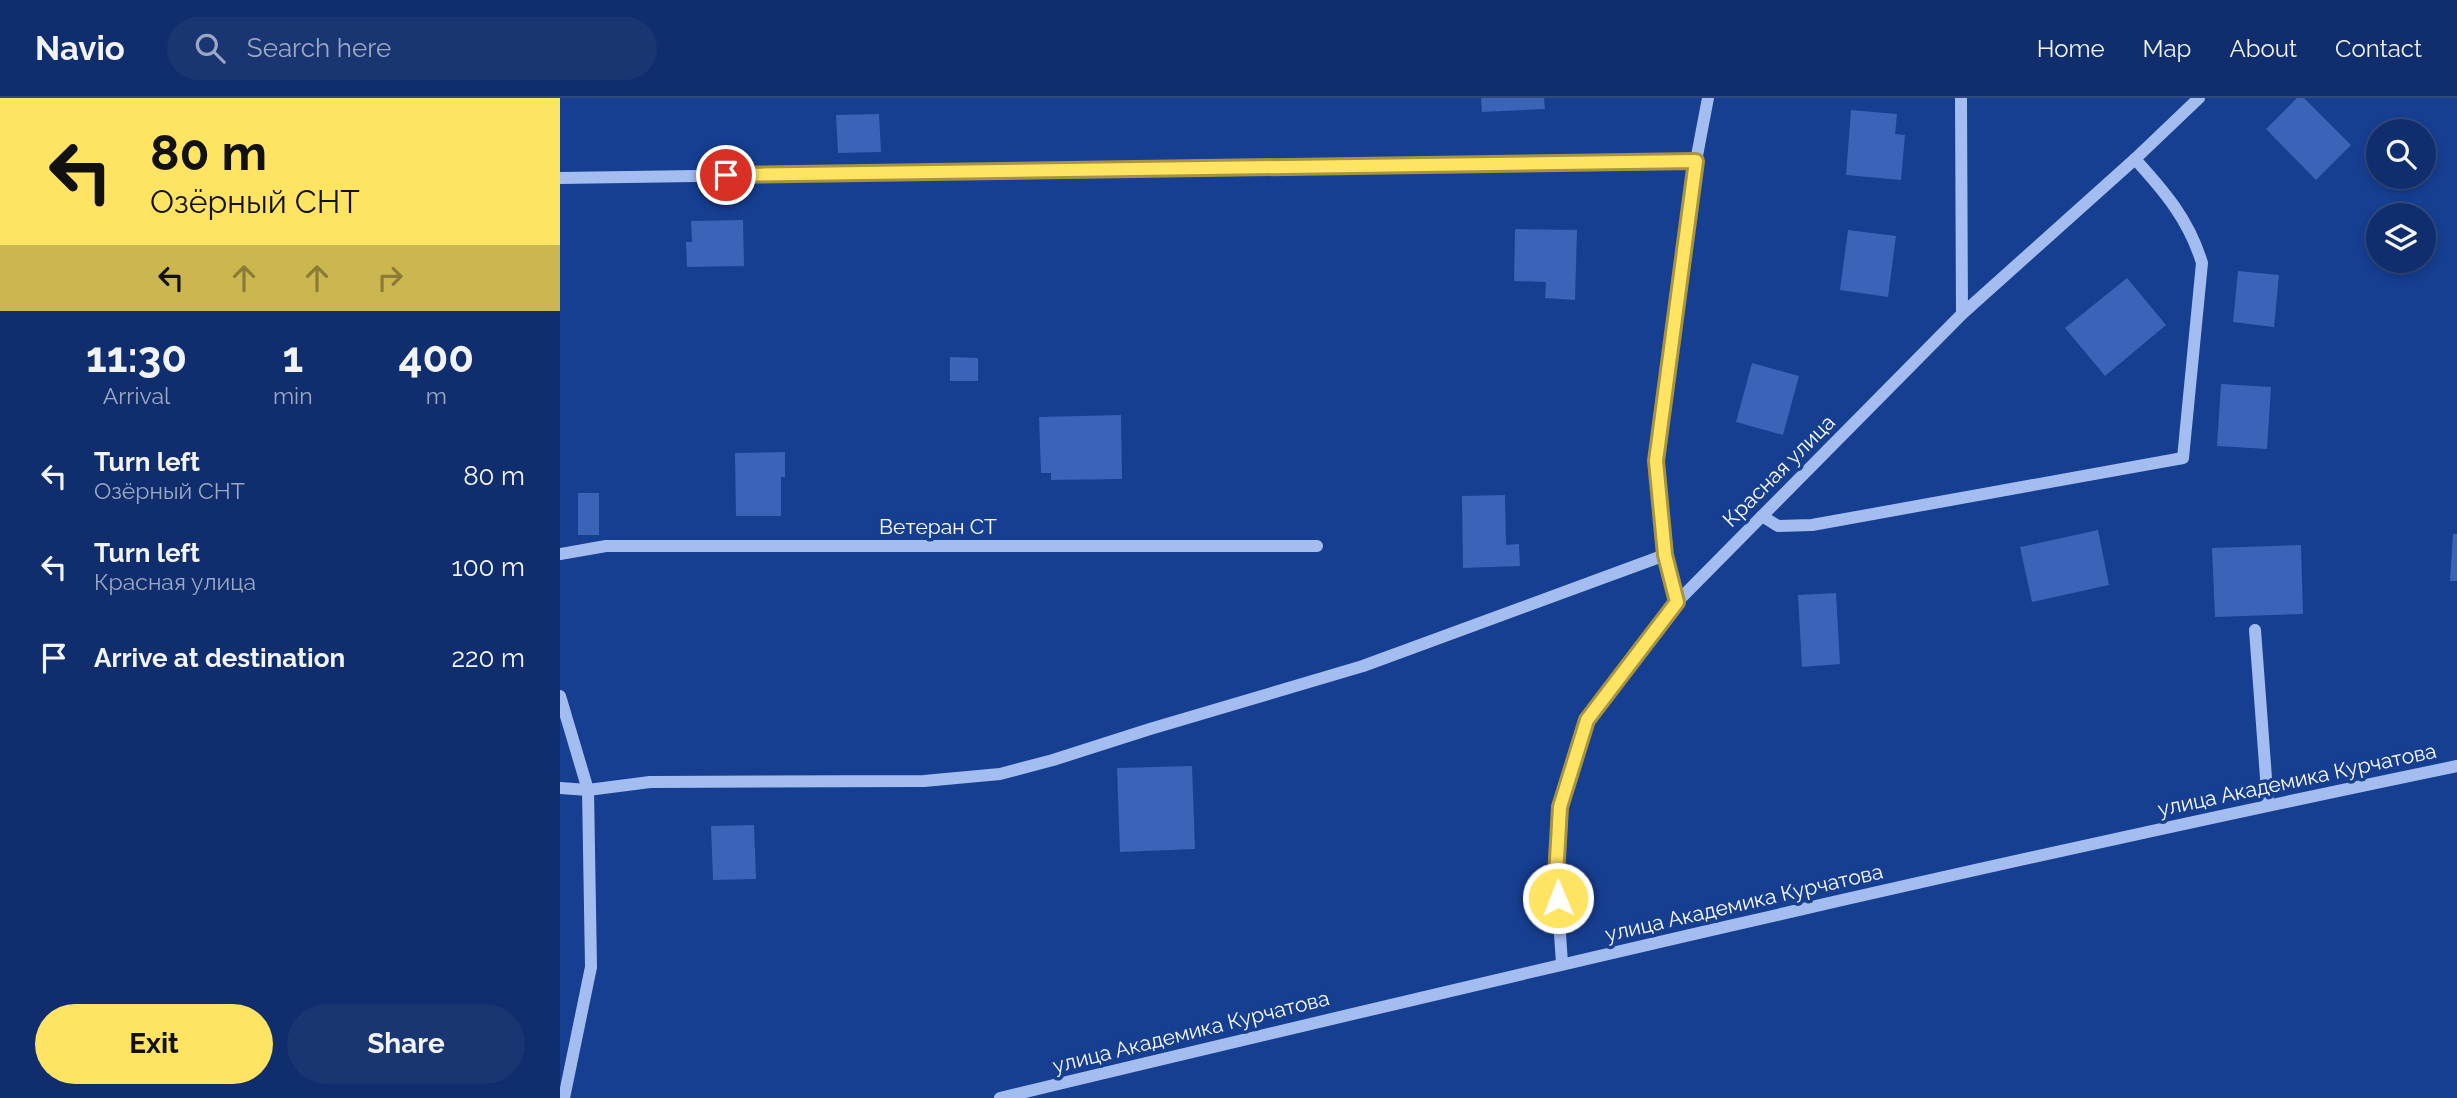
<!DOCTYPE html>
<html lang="en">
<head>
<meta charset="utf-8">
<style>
	body { margin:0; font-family:Raleway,sans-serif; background:#193672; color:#f1f3f6; height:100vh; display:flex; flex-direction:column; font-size:26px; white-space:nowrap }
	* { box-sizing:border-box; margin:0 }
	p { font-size:23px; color:#9ca8c2 }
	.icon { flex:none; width:38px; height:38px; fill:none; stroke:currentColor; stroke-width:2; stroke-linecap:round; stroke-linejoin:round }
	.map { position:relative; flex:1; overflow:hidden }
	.details { display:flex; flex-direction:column; background:#102e6d; width:560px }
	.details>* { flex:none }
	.guide { background:#ffe463; color:#111; overflow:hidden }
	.fabs { position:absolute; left:1806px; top:21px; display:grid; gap:14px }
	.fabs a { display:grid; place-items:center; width:70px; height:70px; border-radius:50%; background:#102e6d; box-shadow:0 4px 10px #0003,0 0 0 2px #304a80; font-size:35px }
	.pin { position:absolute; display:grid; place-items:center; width:60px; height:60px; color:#fff; margin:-30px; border:4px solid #fff; border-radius:50%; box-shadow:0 2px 7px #0007 }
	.me { position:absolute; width:77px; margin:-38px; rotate:359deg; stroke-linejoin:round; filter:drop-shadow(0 0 5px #0008) }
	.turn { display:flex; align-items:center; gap:24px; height:147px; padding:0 35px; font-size:32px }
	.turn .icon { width:91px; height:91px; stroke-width:2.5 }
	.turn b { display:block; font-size:49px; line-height:60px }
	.lanes { display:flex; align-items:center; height:66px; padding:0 35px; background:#0003; justify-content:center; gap:35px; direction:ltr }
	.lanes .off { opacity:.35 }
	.eta { display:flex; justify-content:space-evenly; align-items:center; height:119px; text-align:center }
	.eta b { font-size:42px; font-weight:700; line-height:49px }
	.cta { display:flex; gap:14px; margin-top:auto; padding:14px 35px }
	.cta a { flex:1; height:80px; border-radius:42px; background:#ffe463; color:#111; font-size:28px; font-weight:700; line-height:80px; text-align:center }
	.cta a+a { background:#193672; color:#f1f3f6 }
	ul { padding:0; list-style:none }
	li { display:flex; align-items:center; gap:21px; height:91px; padding:0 35px }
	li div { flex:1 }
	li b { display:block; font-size:26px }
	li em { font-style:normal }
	header { display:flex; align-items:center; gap:42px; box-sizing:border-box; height:98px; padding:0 35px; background:#102e6d; border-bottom:2px solid #304a80 }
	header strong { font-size:33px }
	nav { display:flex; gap:38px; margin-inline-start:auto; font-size:24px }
	.search { width:490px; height:63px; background:#193672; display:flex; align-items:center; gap:18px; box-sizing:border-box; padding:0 24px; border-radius:38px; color:#9ca8c2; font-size:26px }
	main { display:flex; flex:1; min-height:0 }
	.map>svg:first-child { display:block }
	.building { fill:#3a64b8 }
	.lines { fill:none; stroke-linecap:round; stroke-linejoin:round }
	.minor { stroke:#a3bdf0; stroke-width:12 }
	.route-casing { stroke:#a69440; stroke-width:18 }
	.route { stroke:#ffe463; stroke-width:12 }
	.labels { text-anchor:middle; stroke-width:7; stroke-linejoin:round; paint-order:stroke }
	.street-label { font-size:21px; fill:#fff; stroke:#163e91 }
</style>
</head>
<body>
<header>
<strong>Navio</strong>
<div class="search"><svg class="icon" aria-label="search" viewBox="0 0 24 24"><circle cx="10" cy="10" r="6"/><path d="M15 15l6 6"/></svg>Search here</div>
<nav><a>Home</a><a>Map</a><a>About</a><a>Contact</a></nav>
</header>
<main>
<section class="details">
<div class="guide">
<div class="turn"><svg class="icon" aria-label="left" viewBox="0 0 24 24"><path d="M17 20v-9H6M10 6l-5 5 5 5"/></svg><div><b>80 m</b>Озёрный СНТ</div></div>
<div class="lanes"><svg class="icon" aria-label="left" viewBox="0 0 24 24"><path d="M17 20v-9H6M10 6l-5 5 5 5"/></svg><svg class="icon off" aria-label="ahead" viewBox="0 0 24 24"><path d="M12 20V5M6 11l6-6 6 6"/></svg><svg class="icon off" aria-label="ahead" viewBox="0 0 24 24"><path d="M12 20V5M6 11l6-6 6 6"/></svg><svg class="icon off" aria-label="right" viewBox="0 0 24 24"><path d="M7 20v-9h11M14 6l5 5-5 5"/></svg></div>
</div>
<div class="eta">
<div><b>11:30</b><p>Arrival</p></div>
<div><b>1</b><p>min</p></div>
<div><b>400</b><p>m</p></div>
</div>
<ul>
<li><svg class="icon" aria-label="left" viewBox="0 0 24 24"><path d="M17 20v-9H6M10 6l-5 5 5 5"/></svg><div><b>Turn left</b><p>Озёрный СНТ</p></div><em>80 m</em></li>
<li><svg class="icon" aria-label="left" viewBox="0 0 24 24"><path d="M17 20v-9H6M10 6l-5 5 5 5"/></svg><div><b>Turn left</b><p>Красная улица</p></div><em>100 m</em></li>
<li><svg class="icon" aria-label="arrive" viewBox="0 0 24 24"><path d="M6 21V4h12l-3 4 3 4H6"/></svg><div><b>Arrive at destination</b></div><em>220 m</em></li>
</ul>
<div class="cta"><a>Exit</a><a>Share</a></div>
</section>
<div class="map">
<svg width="1897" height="1000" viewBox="0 0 1897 1000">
	<rect width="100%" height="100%" fill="#163e91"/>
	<g class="building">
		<polygon points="921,0 984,0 985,11 922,14"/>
		<polygon points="1737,0 1744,0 1791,47 1756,82 1706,31"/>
		<polygon points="1291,12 1337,16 1335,36 1345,37 1341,82 1286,77"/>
		<polygon points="319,16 321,54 278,55 276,17"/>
		<polygon points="183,122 184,168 127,169 126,144 132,144 131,123"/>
		<polygon points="955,131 1017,132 1015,202 985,200 986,184 954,183"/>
		<polygon points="1288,132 1336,138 1328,199 1280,192"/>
		<polygon points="1678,173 1719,177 1714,229 1673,224"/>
		<polygon points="1567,180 1606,227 1545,278 1505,230"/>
		<polygon points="390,259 418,260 418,283 390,283"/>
		<polygon points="1192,265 1239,278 1223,337 1176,324"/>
		<polygon points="1661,286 1711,289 1707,351 1657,348"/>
		<polygon points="561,317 562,381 491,382 491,375 481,375 479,319"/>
		<polygon points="225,354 225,379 221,379 221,418 176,418 175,355"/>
		<rect x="18" y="395" width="21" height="42"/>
		<polygon points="945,397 946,447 959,446 960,468 903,470 902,398"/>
		<polygon points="1538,432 1549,487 1472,504 1460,449"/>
		<polygon points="1893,436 1897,436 1897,483 1890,483"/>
		<polygon points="1741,447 1743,516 1655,519 1652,450"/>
		<polygon points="1276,495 1280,566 1242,569 1238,497"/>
		<polygon points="632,668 635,751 560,754 557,670"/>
		<polygon points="194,727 196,781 153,782 151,728"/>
	</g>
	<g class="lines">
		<g class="minor">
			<polyline points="1401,0 1402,216"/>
			<polyline points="0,80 1136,63"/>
			<path d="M1202 418 1218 428 1252 427 1623 360 1642 165C1629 122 1605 94 1575 61"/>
			<polyline points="0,456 46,448 757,448"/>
			<polyline points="1117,504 1105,457 1096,363 1136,63 1148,0"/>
			<polyline points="1695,532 1708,707"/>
			<polyline points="0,598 28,692 31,869 4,1000"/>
			<polyline points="0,690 28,692 90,684 364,683 440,676 493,662 590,631 803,568 1105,457"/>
			<polyline points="1002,865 996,778 1000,709 1027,622 1117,504 1402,216 1575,61 1639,0"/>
			<path d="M440 1000C925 884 1409 769 1897 668"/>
		</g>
	</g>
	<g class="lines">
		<defs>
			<polyline id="route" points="166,77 1136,63 1096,363 1105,457 1117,504 1027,622 1000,709 996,778 998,800"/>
		</defs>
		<use href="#route" class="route-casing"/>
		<use href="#route" class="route"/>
	</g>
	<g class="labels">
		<g class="street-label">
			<text transform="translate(1219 373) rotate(-45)" y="7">Красная улица</text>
			<text x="378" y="436">Ветеран СТ</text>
			<text transform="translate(1737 682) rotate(-12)" y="7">улица Академика Курчатова</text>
			<text transform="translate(1184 805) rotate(-13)" y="7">улица Академика Курчатова</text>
			<text transform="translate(631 934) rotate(-14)" y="7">улица Академика Курчатова</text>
		</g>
	</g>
</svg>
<div class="fabs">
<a><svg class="icon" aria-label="search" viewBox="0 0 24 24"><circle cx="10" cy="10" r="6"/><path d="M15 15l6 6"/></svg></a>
<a><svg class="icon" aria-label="layers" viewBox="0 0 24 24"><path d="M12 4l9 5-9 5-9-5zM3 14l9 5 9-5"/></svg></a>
</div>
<div class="pin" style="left:166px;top:77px;background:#d93025"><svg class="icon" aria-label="arrive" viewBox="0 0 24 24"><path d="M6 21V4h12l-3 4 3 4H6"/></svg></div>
<svg class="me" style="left:998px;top:800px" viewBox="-20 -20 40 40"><circle r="17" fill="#ffe463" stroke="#fff" stroke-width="3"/><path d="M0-11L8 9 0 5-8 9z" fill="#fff"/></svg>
</div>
</main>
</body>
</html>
